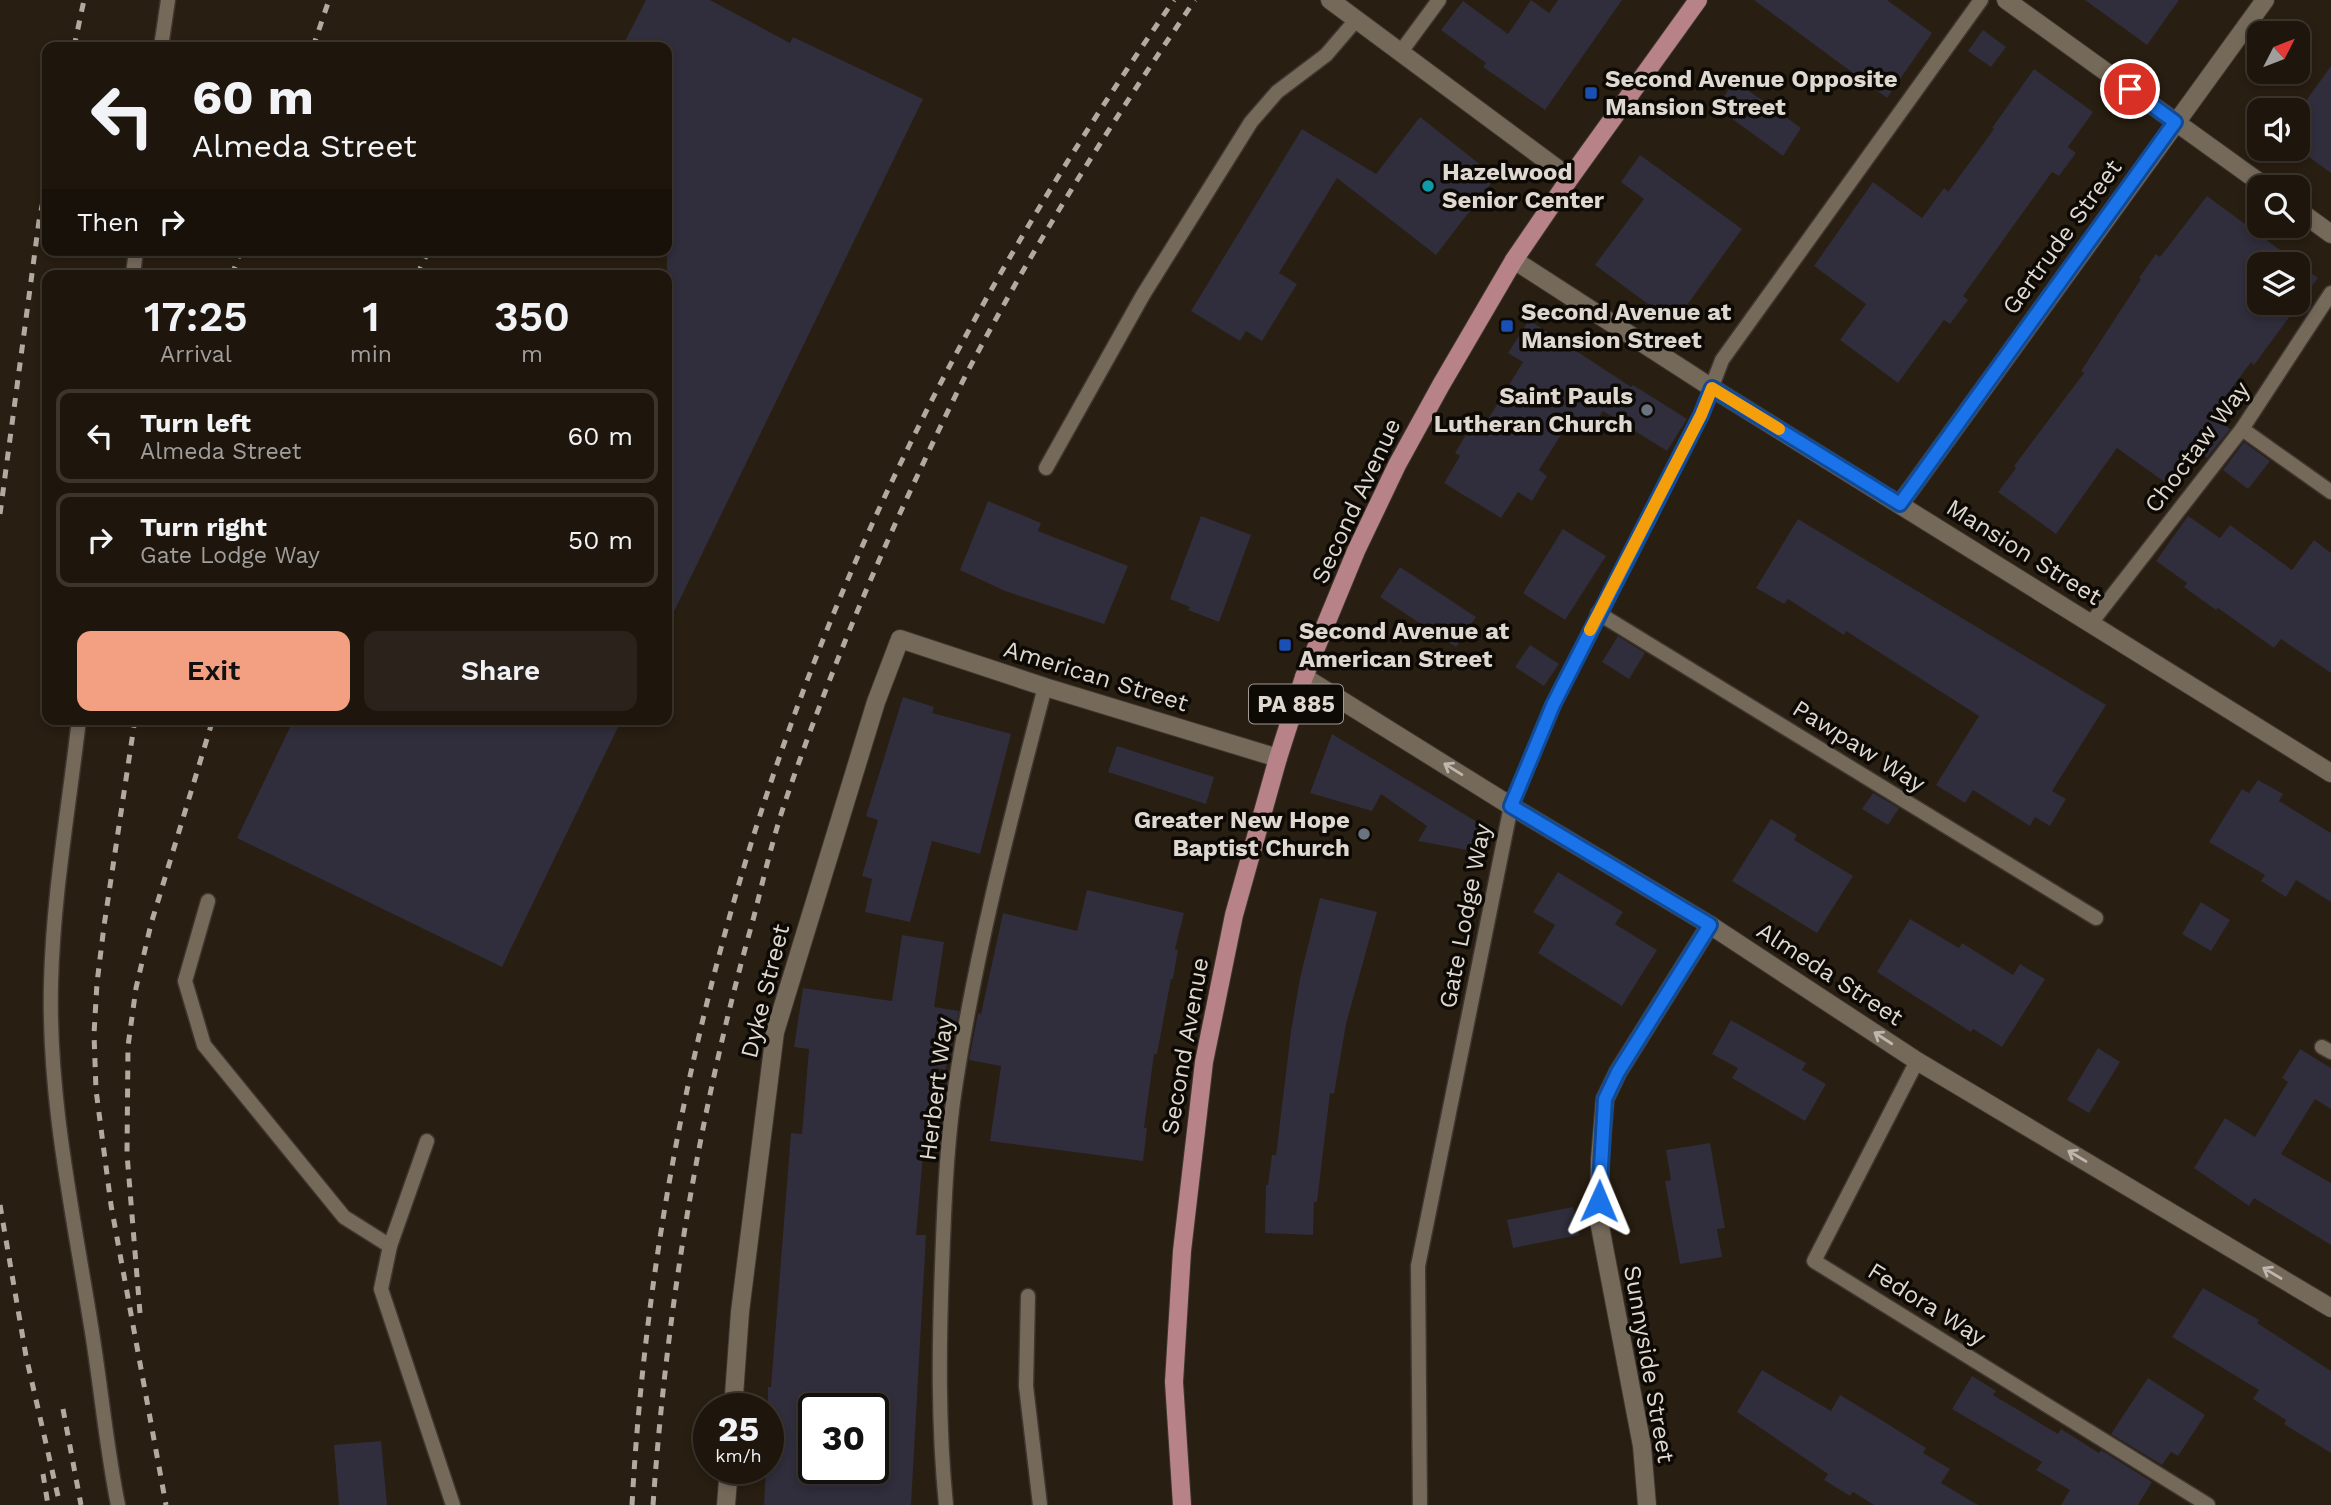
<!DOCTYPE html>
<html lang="en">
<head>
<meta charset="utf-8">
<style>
	body { margin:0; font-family:"Work Sans",sans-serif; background:#2b231b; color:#f1f3f6; height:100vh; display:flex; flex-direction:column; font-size:26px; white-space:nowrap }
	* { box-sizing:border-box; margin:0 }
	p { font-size:23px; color:#a19f9d }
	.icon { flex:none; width:38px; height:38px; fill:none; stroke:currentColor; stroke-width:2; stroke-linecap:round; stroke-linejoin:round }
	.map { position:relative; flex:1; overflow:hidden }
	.drawer { position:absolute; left:42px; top:270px; width:630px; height:455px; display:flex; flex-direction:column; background:#1e160d; border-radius:14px; box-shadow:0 4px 10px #0003,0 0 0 2px #3c352e }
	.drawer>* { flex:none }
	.top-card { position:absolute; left:42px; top:42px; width:630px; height:214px; border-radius:14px; box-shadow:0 4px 10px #0003,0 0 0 2px #3c352e; background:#1e160d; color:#f1f3f6; overflow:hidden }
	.needle { width:46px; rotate:48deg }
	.fabs { position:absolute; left:2247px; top:21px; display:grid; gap:14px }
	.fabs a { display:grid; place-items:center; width:63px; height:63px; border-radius:14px; background:#1e160d; box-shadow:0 4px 10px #0003,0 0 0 2px #3c352e; font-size:35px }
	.speed { position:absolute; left:693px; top:1393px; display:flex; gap:14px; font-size:35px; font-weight:700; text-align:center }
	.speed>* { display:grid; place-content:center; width:91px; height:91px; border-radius:50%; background:#1e160d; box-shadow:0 4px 10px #0003,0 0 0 2px #3c352e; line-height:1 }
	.speed small { font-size:18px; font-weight:400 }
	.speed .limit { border:4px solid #111; border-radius:10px; background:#fff; color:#111 }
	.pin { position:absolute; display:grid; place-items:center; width:60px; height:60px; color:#fff; margin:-30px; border:4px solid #fff; border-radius:50%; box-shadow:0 2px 7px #0007 }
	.me { position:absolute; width:77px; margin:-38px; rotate:1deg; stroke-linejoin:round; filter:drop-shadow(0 0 5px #0008) }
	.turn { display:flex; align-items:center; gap:24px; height:147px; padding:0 35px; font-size:32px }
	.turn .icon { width:91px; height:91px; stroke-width:2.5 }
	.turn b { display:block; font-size:49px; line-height:60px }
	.then { display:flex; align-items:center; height:66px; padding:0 35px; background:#0003; gap:14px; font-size:26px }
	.eta { display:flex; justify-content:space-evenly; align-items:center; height:119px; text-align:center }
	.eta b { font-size:42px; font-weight:600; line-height:49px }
	.cta { display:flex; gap:14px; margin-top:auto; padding:14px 35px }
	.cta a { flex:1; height:80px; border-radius:14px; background:#f39f82; color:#111; font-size:28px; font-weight:600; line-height:80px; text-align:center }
	.cta a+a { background:#2b231b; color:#f1f3f6 }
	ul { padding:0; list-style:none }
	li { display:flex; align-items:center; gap:21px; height:94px; margin:0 14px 10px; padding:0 21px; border:4px solid #3c352e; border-radius:14px }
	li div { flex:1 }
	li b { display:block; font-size:26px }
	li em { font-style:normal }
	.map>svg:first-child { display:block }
	.building { fill:#302d3c; fill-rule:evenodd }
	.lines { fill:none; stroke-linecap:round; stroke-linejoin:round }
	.lane-casing { stroke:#3e362f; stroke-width:17 }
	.street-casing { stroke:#3e362f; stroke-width:20 }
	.primary-casing { stroke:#3e362f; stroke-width:20 }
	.lane { stroke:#75695a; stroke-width:14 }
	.street { stroke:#75695a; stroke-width:18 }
	.primary { stroke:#b88388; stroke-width:18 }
	.rail { stroke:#b2aaa1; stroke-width:5; stroke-dasharray:9 9; stroke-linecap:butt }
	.oneway { stroke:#bfb7ad }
	.route-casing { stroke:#114b97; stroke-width:18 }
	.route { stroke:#1a73e8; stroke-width:12 }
	.slow { stroke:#f59e0b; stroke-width:12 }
	.transit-dot { fill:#1a4fb4; stroke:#0d0905; stroke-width:2.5 }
	.culture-dot { fill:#0f9aa8; stroke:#0d0905; stroke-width:2.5 }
	.worship-dot { fill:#6b7280; stroke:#0d0905; stroke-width:2.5 }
	.labels { text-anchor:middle; stroke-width:7; stroke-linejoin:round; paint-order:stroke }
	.shield { fill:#0d0905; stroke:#a09a93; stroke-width:2 }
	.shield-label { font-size:23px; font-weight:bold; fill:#dfd8d0 }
	.poi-label { font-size:24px; font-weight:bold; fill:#dfd8d0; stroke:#0d0905; text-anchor:start }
	.street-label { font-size:24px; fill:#dfd8d0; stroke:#0d0905 }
</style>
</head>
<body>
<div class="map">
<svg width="2331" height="1505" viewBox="0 0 2331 1505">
	<rect width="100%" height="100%" fill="#281e11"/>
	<g class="building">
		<polygon points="646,0 710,0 790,43 793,37 923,99 667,626 667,47 622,47"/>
		<polygon points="1531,0 1549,13 1558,0 1622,0 1545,110 1483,67 1486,63 1441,30 1463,1 1508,34"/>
		<polygon points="1754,0 1887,0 1932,33 1887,98"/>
		<polygon points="2085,0 2179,0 2147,45"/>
		<polygon points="1983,30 2006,47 1991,67 1968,51"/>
		<polygon points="2331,66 2331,173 2298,149 2298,112"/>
		<polygon points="2034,69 2093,112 2068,147 2076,153 2059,176 2052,172 1963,296 1968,300 1950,324 1944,320 1898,383 1840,340 1866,304 1814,266 1873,182 1922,218 1944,188 1948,192 1994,129 1992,128"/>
		<polygon points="1735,81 1801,128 1783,156 1716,107"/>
		<polygon points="1420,117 1496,177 1436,255 1337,178 1279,273 1297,284 1262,341 1246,331 1240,341 1191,311 1302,129 1376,174"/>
		<polygon points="1640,155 1742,229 1674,323 1595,265 1644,199 1621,182"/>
		<path d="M2207 196 2318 278 2254 365 2251 362 2212 415 2230 429 2207 458 2193 447 2166 483 2117 448 2056 534 1998 492 2016 468 2014 466 2084 373 2081 371 2141 279 2139 278 2156 254 2160 257ZM2259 264H2298V303H2259Z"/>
		<polygon points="1529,320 1631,387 1633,385 1687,419 1667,451 1603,411 1588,434 1569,422 1539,470 1547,476 1532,501 1518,492 1501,518 1444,483 1460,456 1455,453 1470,428 1479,434 1523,362 1508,353"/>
		<polygon points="2244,442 2270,461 2248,489 2223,470"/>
		<polygon points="988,501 1041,523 1038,531 1128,566 1104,624 1005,591 960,570"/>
		<polygon points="1201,516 1251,535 1219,622 1188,610 1190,607 1170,599"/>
		<polygon points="2188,516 2220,538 2230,525 2292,570 2314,540 2331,553 2331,673 2281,639 2274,648 2218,608 2216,610 2184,587 2187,583 2156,561"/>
		<polygon points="1798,519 2106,705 2052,791 2066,799 2050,826 2035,817 2030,826 1973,790 1965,803 1936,785 1979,716 1846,631 1844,635 1788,599 1784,604 1756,588"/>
		<polygon points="1563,529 1606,556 1565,620 1523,593"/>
		<polygon points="1400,567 1476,617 1456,647 1380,597"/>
		<polygon points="1618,636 1645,653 1629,679 1602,662"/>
		<polygon points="1530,645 1559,664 1544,686 1515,667"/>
		<polygon points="903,697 934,707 932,713 1011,734 980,854 932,841 910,922 865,912 872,879 862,876 878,820 866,816"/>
		<polygon points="294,719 622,719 502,967 237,838"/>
		<polygon points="1332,734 1482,825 1477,852 1418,841 1427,826 1381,794 1372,811 1310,793"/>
		<polygon points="1117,746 1214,777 1206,804 1108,772"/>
		<polygon points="2258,780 2283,794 2279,801 2331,833 2331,902 2296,880 2286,897 2261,881 2265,875 2209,842 2242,789 2249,793"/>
		<polygon points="1873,793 1899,808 1888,825 1862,809"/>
		<polygon points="1771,819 1797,835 1794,840 1853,876 1817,933 1732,881"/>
		<polygon points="1558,872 1623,912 1615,924 1657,950 1622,1006 1538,953 1555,925 1533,912"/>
		<polygon points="1087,890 1184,913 1175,949 1178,950 1173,979 1171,979 1157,1054 1154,1054 1144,1128 1147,1128 1143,1161 990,1141 1001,1066 969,1060 978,1013 981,1014 1003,913 1077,931"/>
		<polygon points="1320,898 1377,912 1346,1024 1334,1094 1330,1093 1317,1202 1314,1202 1313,1235 1265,1233 1266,1185 1268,1185 1272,1155 1276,1155 1291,1031 1300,978"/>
		<polygon points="2201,902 2230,920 2211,951 2182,934"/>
		<polygon points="1910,919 1959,948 1962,943 2013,975 2020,964 2045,979 2002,1047 1973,1029 1971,1032 1877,972"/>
		<path d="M902 935 944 942 934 1007 959 1011 950 1057H947L946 1070 936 1068 924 1144 916 1235H926L911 1505H764L766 1468H768V1387H771L791 1133 802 1134 809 1049 794 1047 803 988 892 1001ZM814 1409H873V1468H814Z"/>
		<polygon points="1731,1020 1806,1063 1802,1070 1826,1084 1805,1121 1732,1078 1738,1068 1712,1054"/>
		<polygon points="2098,1048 2120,1062 2089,1113 2067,1100"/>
		<polygon points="2300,1049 2331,1068 2331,1109 2315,1099 2281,1154 2331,1183 2331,1245 2254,1198 2249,1206 2194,1168 2225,1118 2255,1137 2288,1082 2282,1078"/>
		<polygon points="1710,1143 1725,1228 1717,1229 1722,1257 1680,1264 1665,1181 1671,1180 1666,1150"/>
		<polygon points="1573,1207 1579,1235 1513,1248 1507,1220"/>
		<polygon points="2203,1288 2259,1320 2257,1323 2331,1371 2331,1453 2284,1424 2286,1420 2253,1399 2259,1390 2172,1337"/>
		<polygon points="1762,1370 1831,1411 1840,1395 1883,1421 1926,1448 1923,1453 1950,1469 1941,1483 1978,1505 1874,1505 1853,1492 1850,1496 1824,1480 1828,1474 1737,1412"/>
		<polygon points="1972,1376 1996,1391 1993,1395 2058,1434 2061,1429 2099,1453 2101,1450 2152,1482 2138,1505 2061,1505 2070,1490 2036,1470 2042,1462 1952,1409"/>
		<polygon points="2148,1378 2205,1415 2178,1456 2171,1452 2162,1465 2111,1434"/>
		<polygon points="381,1441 387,1505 339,1505 334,1445"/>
	</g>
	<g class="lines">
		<defs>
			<g id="lane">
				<polyline points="161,47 168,0"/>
				<polyline points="1400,53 1439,0"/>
				<polyline points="133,275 136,250"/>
				<polyline points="2242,429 2331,492"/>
				<polyline points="1046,468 1143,295 1251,122 1277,92 1326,55 1356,20"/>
				<polyline points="1598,613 2096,918"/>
				<polyline points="2091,623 2242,429 2331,293"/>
				<path d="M79 719C69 807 53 895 51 984 48 1098 73 1213 91 1326 101 1386 106 1446 118 1505"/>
				<polyline points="208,901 185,981 204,1045 344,1217 390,1246"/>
				<polyline points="2322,1047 2331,1052"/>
				<polyline points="1917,1061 1814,1261 2208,1505"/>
				<polyline points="427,1141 390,1246 381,1289 453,1505"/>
				<polyline points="1028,1296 1026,1386 1040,1505"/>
				<path d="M946 1505C938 1426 939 1346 942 1266 944 1212 946 1156 953 1102 973 962 1009 824 1045 687"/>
				<polyline points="1420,1505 1418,1266 1511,806 1553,705 1701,415 1722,360 1981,0"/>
			</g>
			<g id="street">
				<polyline points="1330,0 1570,178"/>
				<polyline points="2006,0 2266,187"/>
				<polyline points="2298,210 2331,234"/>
				<polyline points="1514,260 1712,388 2331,773"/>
				<polyline points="1900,504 2265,0"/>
				<polyline points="1304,677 1511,806 1710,925 1917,1061 2331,1308"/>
				<polyline points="733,1409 740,1312 775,1032 876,702 900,639 1045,687 1278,758"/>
				<polyline points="726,1505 729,1468"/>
				<polyline points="1647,1505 1642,1446 1599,1221 1600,1159 1605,1099 1618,1072 1710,925"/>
			</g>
			<polyline id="primary" points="1182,1505 1174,1382 1182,1251 1204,1062 1234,915 1278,758 1304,677 1356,551 1397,465 1441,385 1514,260 1570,178 1698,0"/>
		</defs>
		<use href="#lane" class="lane-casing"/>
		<use href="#street" class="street-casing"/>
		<use href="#primary" class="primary-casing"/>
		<use href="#lane" class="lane"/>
		<use href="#street" class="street"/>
		<use href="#primary" class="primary"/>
		<g class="rail">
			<polyline points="74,47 84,0"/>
			<polyline points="313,47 329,0"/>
			<polyline points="232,275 241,250"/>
			<polyline points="417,275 429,250"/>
			<polyline points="0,514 39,221 47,181"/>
			<polyline points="135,719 104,926 97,983 94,1034 96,1090 111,1205 166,1505"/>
			<polyline points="0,1205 26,1356 60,1505"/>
			<polyline points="140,1313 127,1154 128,1046 136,988 151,924 213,719"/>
			<polyline points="63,1409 81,1505"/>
			<polyline points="43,1474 48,1505"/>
			<path d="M632 1505C652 1140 747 776 908 448 984 292 1075 143 1174 0"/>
			<path d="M653 1505C667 1306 699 1112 753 920 763 881 772 841 785 802 822 694 865 588 913 485 936 436 959 386 985 339 1048 222 1120 110 1195 0"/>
		</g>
	</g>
	<defs><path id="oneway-shaft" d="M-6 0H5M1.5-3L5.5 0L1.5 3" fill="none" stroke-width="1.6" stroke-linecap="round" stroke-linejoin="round" transform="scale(1.75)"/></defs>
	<g class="oneway">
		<use href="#oneway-shaft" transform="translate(1453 769) rotate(-148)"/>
		<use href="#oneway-shaft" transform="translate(1883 1038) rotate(-147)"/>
		<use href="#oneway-shaft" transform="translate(2077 1156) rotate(-149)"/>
		<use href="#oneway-shaft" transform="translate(2272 1273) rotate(-149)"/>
	</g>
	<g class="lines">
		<defs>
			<polyline id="route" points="1599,1201 1605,1099 1618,1072 1710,925 1511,806 1553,705 1701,415 1712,388 1900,504 2175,122 2130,89"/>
		</defs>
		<use href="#route" class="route-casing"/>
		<use href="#route" class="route"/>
		<polyline class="slow" points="1590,630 1701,415 1712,388 1779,429"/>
	</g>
	<g class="transit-dot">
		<rect x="1584" y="86" width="14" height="14" rx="3.5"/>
		<rect x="1500" y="319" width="14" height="14" rx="3.5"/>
		<rect x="1278" y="638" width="14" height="14" rx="3.5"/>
	</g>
	<circle class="culture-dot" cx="1428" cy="186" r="7"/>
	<g class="worship-dot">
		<circle cx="1647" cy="410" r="7"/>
		<circle cx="1364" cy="834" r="7"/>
	</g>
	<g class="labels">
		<rect class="shield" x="1249" y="684.5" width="94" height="39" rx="5"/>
		<g class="shield-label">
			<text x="1296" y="712">PA 885</text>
		</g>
		<g class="poi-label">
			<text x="1605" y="87">Second Avenue Opposite<tspan x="1605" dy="28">Mansion Street</tspan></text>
			<text x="1442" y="180">Hazelwood<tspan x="1442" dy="28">Senior Center</tspan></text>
			<text x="1521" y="320">Second Avenue at<tspan x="1521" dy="28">Mansion Street</tspan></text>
			<text x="1633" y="404" text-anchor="end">Saint Pauls<tspan x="1633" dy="28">Lutheran Church</tspan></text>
			<text x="1299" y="639">Second Avenue at<tspan x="1299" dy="28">American Street</tspan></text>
			<text x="1350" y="828" text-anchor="end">Greater New Hope<tspan x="1350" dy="28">Baptist Church</tspan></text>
		</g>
		<g class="street-label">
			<text transform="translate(2062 237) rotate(-54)" y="8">Gertrude Street</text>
			<text transform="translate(2197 447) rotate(-53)" y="8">Choctaw Way</text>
			<text transform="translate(1356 501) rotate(-65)" y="8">Second Avenue</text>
			<text transform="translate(2024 552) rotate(32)" y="8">Mansion Street</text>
			<text transform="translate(1096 676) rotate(17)" y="8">American Street</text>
			<text transform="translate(1859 746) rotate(32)" y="8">Pawpaw Way</text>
			<text transform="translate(1465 916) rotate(-79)" y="8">Gate Lodge Way</text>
			<text transform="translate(1830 974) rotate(33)" y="8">Almeda Street</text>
			<text transform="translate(765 991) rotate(-76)" y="8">Dyke Street</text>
			<text transform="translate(1185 1046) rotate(-80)" y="8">Second Avenue</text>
			<text transform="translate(936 1089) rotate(-83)" y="8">Herbert Way</text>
			<text transform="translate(1927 1304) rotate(32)" y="8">Fedora Way</text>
			<text transform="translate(1649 1364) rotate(80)" y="8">Sunnyside Street</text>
		</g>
	</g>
</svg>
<div class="fabs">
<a><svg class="needle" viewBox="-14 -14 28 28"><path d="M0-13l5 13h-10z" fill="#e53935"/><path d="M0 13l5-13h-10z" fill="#a19f9d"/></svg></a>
<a><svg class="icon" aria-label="sound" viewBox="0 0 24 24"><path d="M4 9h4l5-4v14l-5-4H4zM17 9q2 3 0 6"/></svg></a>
<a><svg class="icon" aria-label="search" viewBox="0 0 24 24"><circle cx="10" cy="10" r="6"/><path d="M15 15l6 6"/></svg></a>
<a><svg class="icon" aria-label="layers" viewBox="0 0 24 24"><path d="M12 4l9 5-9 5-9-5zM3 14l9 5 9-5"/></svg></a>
</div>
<div class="speed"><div>25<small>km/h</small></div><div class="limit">30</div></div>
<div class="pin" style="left:2130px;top:89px;background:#d93025"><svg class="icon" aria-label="arrive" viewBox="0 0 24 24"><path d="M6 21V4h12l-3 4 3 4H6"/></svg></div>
<svg class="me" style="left:1599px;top:1201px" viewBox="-20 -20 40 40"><path d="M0-17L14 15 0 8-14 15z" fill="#1a73e8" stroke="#fff" stroke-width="4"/></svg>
<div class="top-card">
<div class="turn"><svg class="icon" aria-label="left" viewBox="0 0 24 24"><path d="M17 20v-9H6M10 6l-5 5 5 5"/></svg><div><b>60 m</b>Almeda Street</div></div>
<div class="then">Then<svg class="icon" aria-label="right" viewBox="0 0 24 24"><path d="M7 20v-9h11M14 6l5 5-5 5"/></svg></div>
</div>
<section class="drawer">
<div class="eta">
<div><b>17:25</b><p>Arrival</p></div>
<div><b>1</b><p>min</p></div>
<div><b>350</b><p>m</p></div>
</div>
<ul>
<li><svg class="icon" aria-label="left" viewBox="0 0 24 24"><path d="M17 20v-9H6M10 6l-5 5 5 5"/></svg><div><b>Turn left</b><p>Almeda Street</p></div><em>60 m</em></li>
<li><svg class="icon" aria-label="right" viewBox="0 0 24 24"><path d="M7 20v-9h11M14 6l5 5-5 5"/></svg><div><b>Turn right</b><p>Gate Lodge Way</p></div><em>50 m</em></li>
</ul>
<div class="cta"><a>Exit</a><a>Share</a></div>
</section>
</div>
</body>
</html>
